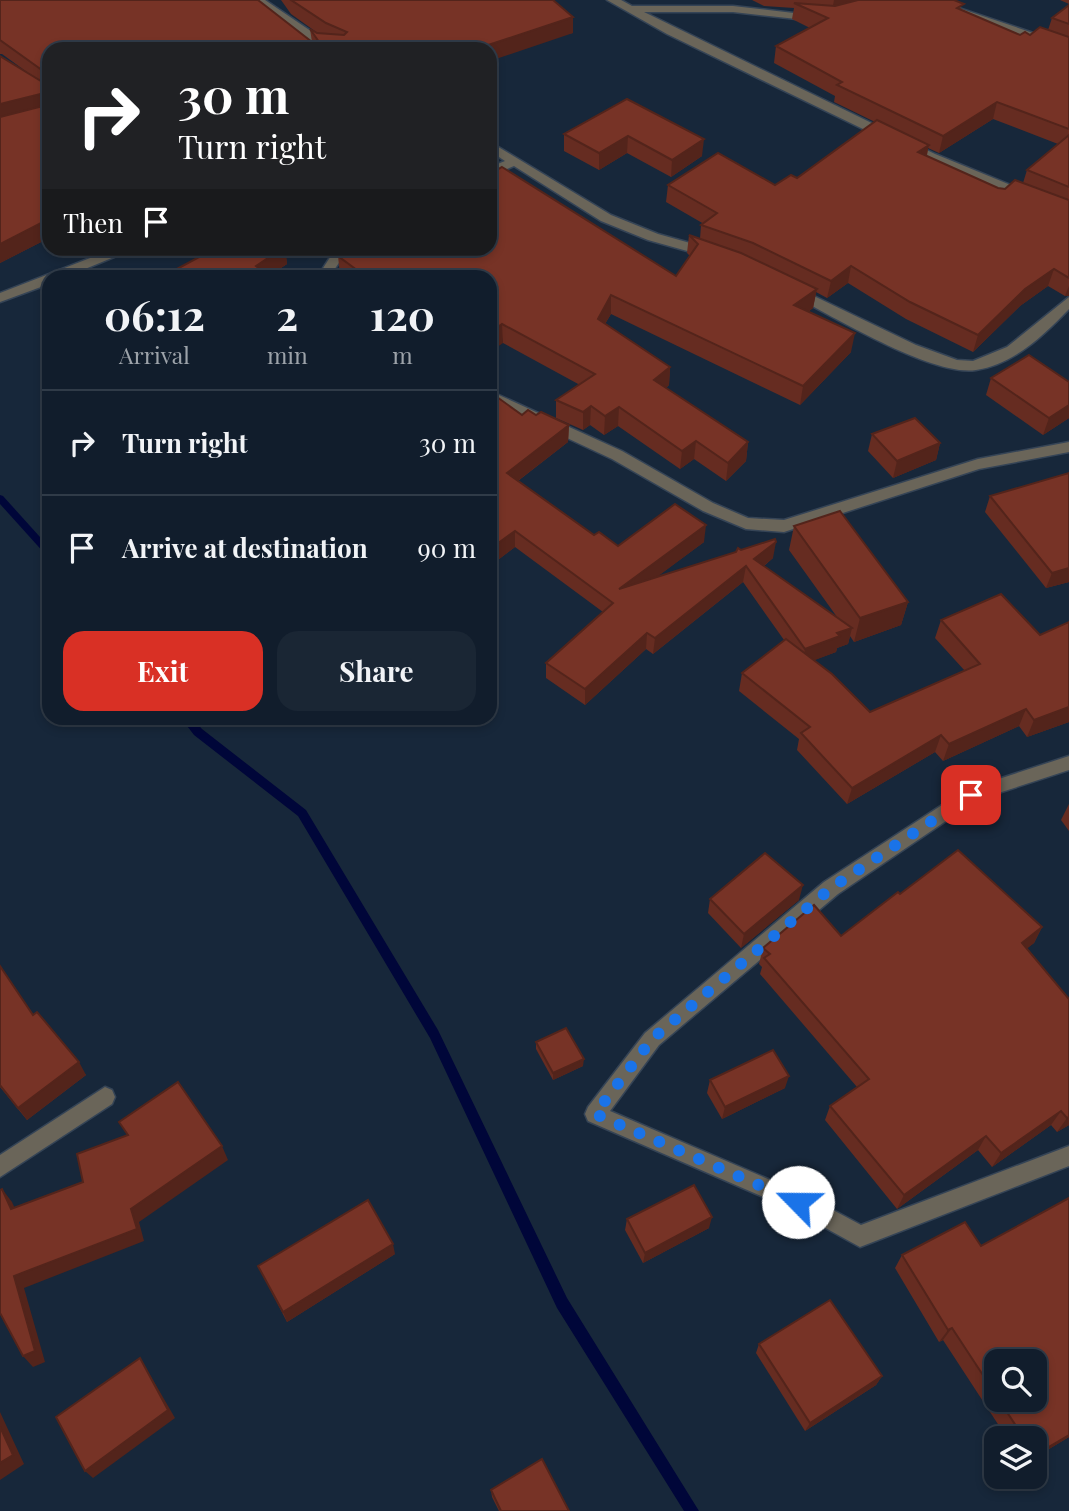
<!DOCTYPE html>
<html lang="en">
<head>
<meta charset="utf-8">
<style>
	body { margin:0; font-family:"Playfair Display",serif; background:#1a2634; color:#f1f3f6; height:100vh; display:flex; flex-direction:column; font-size:26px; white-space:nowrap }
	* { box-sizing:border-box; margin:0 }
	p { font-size:23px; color:#9ca2a9 }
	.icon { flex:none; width:38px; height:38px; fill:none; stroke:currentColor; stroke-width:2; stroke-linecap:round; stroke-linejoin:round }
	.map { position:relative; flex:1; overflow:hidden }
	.details { position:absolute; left:42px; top:270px; width:455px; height:455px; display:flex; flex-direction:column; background:#111d2c; border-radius:21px; box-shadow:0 4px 10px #0003,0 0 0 2px #303b48 }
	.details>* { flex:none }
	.hud { position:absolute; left:42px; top:42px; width:455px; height:214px; border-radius:21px; box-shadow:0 4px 10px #0003,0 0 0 2px #303b48; background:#202124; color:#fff; overflow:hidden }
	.controls { position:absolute; left:984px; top:1349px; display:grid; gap:14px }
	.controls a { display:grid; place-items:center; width:63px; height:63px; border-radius:14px; background:#111d2c; box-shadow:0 4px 10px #0003,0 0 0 2px #303b48; font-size:35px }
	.pin { position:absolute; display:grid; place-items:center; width:60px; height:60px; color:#fff; margin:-30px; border-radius:14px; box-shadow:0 4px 10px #0006 }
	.me { position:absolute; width:77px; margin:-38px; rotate:293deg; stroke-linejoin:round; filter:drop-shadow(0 0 5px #0008) }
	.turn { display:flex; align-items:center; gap:24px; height:147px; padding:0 21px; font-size:32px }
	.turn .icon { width:91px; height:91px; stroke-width:2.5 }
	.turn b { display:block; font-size:49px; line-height:60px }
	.then { display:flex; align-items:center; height:66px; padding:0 21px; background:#0003; gap:14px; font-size:26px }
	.eta { display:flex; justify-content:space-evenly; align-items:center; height:119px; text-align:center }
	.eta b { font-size:42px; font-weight:700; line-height:49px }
	.button { display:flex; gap:14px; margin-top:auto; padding:14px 21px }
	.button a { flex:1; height:80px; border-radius:21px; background:#d93025; color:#fff; font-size:28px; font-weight:700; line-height:80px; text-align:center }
	.button a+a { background:#1a2634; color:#f1f3f6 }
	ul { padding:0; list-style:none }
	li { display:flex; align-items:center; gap:21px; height:105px; padding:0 21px; border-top:2px solid #303b48 }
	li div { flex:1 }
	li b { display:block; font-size:26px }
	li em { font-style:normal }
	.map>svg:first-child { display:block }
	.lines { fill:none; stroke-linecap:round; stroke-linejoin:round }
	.stream { fill:#000639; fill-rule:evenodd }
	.minor-casing { stroke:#354456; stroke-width:3 }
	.minor { fill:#6a6559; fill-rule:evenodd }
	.wall { fill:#662c21; fill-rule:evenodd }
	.shaded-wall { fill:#53241b }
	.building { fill:#773326; stroke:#53241b; stroke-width:2 }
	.route { stroke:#1a73e8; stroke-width:12; stroke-dasharray:0 21.6 }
</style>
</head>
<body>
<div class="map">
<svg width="1069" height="1511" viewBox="0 0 1069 1511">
	<rect width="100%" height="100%" fill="#17273a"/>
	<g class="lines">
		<g class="stream">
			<polygon points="0,495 3,496 49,547 49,556 46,555 0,504"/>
			<polygon points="181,718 192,718 202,729 306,810 438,1030 567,1298 699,1511 684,1511 557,1308 430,1038 298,816 194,735"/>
		</g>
		<defs>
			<g id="minor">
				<polygon points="252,0 265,0 327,42 346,49 319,47"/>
				<polygon points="607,0 621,0 632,6 733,6 819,16 819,20 815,21 733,12 644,12 935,154 1069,209 1069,218 927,160 667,34"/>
				<polygon points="918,0 935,0 1069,45 1069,53"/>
				<polygon points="490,142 611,215 658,234 715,250 717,253 710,257 705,256 648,240 601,221 514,166 490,176 490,167 505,161 490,151"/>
				<polygon points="116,248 136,248 68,276 49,276 49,284 0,302 0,293"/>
				<polygon points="336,248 349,248 330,276 318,276"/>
				<path d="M793 286 916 345 957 360 973 361 1007 347 1069 297V309C1044 335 1013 365 976 370 932 377 829 314 788 293L786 290Z"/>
				<polygon points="490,391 622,451 713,503 748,518 784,520 978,459 1069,442 1069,452 979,469 784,532 746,529 703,511 612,459 490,402"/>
				<polygon points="1069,756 1069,770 977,800 838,894 659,1045 610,1111 805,1195 861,1225 1069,1146 1069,1166 860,1247 791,1209 588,1121 585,1114 588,1107 645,1033 824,882 965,790"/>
				<polygon points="105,1087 112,1090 115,1097 112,1104 0,1177 0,1155"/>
			</g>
		</defs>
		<use href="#minor" class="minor-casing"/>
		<use href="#minor" class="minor"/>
	</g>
	<g class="wall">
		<polygon points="0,0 312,42 310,29 324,49 49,49 49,238 0,263 0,56 31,75 2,54 0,54"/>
		<polygon points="281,0 553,0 573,33 490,49 324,49 317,33 319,34 291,14"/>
		<path d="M752 0H956V1L962 10 1020 35H1030L1048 30 1052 18 1069 5V296H1065L1048 286 1020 306 973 352 906 319 848 283 827 298 816 292 813 308 808 312 851 352 800 405 611 314 605 324 670 367 669 385 666 388 748 442 746 461 726 481 694 459 680 469 618 426 604 435 590 425 583 430 556 418V400L580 385 503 343 490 276H342L340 275 338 256 676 276 690 256 687 253 689 235 700 239 701 225 704 224 666 202 668 185H775L797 178 875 122 834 102 835 96 774 63 776 46 810 28 792 19 794 8 764 6ZM993 119 1058 144 1027 170 1023 183 1005 189 998 188 927 156 928 148 939 153Z"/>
		<polygon points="1060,0 1069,0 1069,4"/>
		<polygon points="627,99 702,156 671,177 627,153 599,170 564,151 564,134"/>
		<polygon points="205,248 285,248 287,264 269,276 177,276 175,270 206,254"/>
		<polygon points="991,378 1069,382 1069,418 1043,435 986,395"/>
		<polygon points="490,392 522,415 536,415 569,425 568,442 518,481 594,535 618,546 704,542 655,578 741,550 773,558 764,566 837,617 789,550 794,526 908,602 901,625 854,642 850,636 848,644 837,648 836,652 814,660 870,712 965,671 935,638 941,620 1069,722 1027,737 1019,726 943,761 935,752 847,804 797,750 799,739 739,691 742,673 784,640 743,582 653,654 646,649 585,705 546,678 546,663 603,612 515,547 490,566"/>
		<polygon points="872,434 940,443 936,460 893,478 868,451"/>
		<polygon points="1069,473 1069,582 1046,588 985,512 990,496"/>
		<polygon points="1069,804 1069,831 1061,820"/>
		<polygon points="900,894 1042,927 1034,943 1027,948 1069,999 1069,1125 1057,1132 1051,1125 992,1167 978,1150 897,1209 825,1120 830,1106 857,1087 760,974 762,967 759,964 763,948 841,936"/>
		<polygon points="710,899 799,900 741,948 708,913"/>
		<polygon points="0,966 33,1015 86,1075 27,1120 0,1087"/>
		<polygon points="536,1042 583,1066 553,1080 536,1049"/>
		<polygon points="710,1080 785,1088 722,1119 707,1093"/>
		<path d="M1069 1198V1437L1034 1458V1438H1007L943 1340 939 1342 895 1268 902 1255 981 1246ZM996 1362 1034 1400H996Z"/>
		<polygon points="627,1219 709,1228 643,1263 625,1230"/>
		<polygon points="395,1254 287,1322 258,1266"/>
		<polygon points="759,1344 882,1376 876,1385 805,1431 756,1353"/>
		<polygon points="491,1490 569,1511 499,1511 492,1497"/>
	</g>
	<g class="shaded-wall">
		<polygon points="834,0 875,0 832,11"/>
		<polygon points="573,17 573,33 490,61 490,49 476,49"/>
		<polygon points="44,93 48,109 0,121 0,104"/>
		<polygon points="997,102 993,119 939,153 943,136"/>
		<polygon points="628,136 627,153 599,170 599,153"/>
		<polygon points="704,139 702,156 671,177 672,160"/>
		<polygon points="929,145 925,162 918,152"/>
		<polygon points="49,219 49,238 0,263 0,244"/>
		<polygon points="283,248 285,248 287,264 268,276 256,266"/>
		<polygon points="851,266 848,283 827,298 831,281"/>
		<polygon points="1054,269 1048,286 1020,306 973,352 978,335 1025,289"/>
		<polygon points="1069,286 1069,296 1065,296"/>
		<polygon points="817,289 813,308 791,324 794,305"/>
		<polygon points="611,295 611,314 597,337 598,319"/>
		<polygon points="502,324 503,343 490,352 490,333"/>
		<polygon points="855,333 851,352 800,405 803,386"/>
		<polygon points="670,367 669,385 653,399 654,380"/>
		<polygon points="1069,405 1069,418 1043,435 1049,418"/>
		<polygon points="591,406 590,425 583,430 583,412"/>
		<polygon points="619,407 618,426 604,435 605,416"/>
		<polygon points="569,425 568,442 507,489 507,473"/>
		<polygon points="696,441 694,459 680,469 682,451"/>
		<polygon points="748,442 746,461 726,481 728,463"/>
		<polygon points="940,443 936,460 893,478 897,461"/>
		<polygon points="706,525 704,542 618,606 619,589"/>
		<polygon points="515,531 515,547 490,566 490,549"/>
		<polygon points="776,542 773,558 752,575 754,559"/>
		<polygon points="746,566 743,582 653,654 655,638"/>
		<polygon points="1069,568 1069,582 1046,588 1052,573"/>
		<polygon points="908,602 901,625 854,642 860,618"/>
		<polygon points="852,628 848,644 837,648 836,652 802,665 805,649 837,633"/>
		<polygon points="647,633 646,649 585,705 585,689"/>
		<polygon points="1069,707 1069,722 1027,737 1034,720"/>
		<polygon points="1026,709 1019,726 943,761 949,744"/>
		<polygon points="941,735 935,752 847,804 852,788"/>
		<polygon points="803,885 799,900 741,948 744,934"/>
		<polygon points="1042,927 1034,943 1014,959 1022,943"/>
		<polygon points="584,1059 583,1066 553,1080 553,1073"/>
		<polygon points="79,1062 86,1075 27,1120 18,1108"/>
		<polygon points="789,1076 785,1088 722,1119 725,1107"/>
		<polygon points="1061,1111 1051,1125 992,1167 1001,1153"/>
		<polygon points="1069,1117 1069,1125 1057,1132 1067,1118"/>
		<polygon points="986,1136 978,1150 897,1209 904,1195"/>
		<polygon points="222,1146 228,1160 139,1222 144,1241 24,1288 45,1362 33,1367 23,1356 14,1276 131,1209"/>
		<polygon points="2,1189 12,1202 21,1222 11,1209"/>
		<polygon points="712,1217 709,1228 643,1263 645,1253"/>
		<polygon points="393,1244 395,1254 287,1322 283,1312"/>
		<polygon points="952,1328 943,1340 939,1342 948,1330"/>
		<polygon points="140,1358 146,1368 175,1418 93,1478 85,1471"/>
		<polygon points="882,1376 876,1385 805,1431 810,1423"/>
		<polygon points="0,1412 24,1464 0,1480"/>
		<polygon points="1069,1435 1069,1437 1034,1458 1034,1456"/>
	</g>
	<g class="building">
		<polygon points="0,0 258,0 321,49 49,49 49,80 47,81 46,73 0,40"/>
		<polygon points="291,0 553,0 573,17 476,49 466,49 463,46 455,49 324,49 310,29 317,33 344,35 347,32 326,23"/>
		<polygon points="858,0 954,0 964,4 957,8 1020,35 1025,32 1030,35 1040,27 1069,37 1069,129 997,102 943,136 837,85 842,82 776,46 828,18 794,3 835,6"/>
		<polygon points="1069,5 1069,24 1052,18"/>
		<polygon points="0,56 49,86 49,219 0,244 0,117 47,105 47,96 44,93 0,104"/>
		<polygon points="627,99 704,139 672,160 628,136 599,153 564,134"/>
		<polygon points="877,120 929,145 918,152 998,188 1005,189 1015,180 1069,200 1069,278 1054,269 1025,289 978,335 910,302 851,266 831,281 753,243 701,225 717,213 668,185 718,153 775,185 791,175 797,178"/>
		<polygon points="1069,135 1069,187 1027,170"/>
		<polygon points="502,167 676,276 698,244 689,235 741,253 817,289 794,305 855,333 803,386 611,295 598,319 670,367 654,380 748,442 728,463 696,441 682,451 619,407 605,416 591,406 583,412 556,400 595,374 502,324 490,333 490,276 381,276 379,275 376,276 365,276 338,256 352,248 490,248 490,174"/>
		<polygon points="283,248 256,266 269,276 183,276 175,270 216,248"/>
		<polygon points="1029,355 1069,382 1069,405 1049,418 991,378"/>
		<polygon points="490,392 522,415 528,410 536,415 541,412 569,425 507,473 594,535 599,532 618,546 675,504 706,525 619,589 736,552 738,548 741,550 775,539 776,542 754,559 852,628 837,633 840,636 805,649 746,566 655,638 647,633 585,689 546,663 613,603 515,531 490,549"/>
		<polygon points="915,418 940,443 897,461 872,434"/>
		<polygon points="1069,473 1069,568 1052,573 990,496"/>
		<polygon points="840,511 908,602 860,618 794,526"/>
		<polygon points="1001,594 1040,635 1069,622 1069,707 1034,720 1026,709 949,744 941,735 852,788 801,733 810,727 742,673 786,639 832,674 870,712 980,664 941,620"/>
		<polygon points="958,850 1042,927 1022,943 1069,999 1069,1117 1067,1118 1061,1111 1001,1153 986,1136 904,1195 830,1106 869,1079 764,958 770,954 763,948 814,905 841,936 898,892 900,894"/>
		<polygon points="765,853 803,885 744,934 710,899"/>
		<polygon points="0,966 33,1015 37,1012 79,1062 18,1108 0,1085"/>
		<polygon points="566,1028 584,1059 553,1073 536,1042"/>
		<polygon points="773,1050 789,1076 725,1107 710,1080"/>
		<polygon points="178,1082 222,1146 131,1209 137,1229 14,1276 35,1351 23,1356 0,1313 0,1190 2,1189 11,1209 83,1182 77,1154 128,1135 119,1122"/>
		<polygon points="694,1185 712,1217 645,1253 627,1219"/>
		<polygon points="1069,1198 1069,1435 1035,1455 1034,1438 1024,1438 999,1400 1034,1400 1034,1362 996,1362 996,1395 952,1328 948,1330 902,1255 965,1222 981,1246"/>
		<polygon points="368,1200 393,1244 283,1312 258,1266"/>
		<polygon points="830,1300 882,1376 810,1423 759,1344"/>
		<polygon points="140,1358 168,1410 85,1471 56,1417"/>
		<polygon points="0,1427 13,1455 0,1463"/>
		<polygon points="542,1459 569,1511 501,1511 491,1490"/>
	</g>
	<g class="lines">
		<polyline class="route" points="798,1202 595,1114 652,1039 831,888 971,795"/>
	</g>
</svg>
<div class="controls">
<a><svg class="icon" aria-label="search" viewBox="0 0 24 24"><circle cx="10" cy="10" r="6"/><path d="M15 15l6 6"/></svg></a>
<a><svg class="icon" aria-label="layers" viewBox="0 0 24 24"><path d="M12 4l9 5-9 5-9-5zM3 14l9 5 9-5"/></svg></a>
</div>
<div class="pin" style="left:971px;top:795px;background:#d93025"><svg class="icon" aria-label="arrive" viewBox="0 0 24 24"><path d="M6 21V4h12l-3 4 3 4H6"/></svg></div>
<svg class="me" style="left:798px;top:1202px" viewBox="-20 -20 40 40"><circle r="19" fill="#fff"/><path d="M0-13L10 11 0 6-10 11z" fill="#1a73e8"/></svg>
<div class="hud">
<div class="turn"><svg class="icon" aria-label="right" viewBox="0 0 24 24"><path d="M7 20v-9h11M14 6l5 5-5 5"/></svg><div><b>30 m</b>Turn right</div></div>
<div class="then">Then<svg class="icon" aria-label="arrive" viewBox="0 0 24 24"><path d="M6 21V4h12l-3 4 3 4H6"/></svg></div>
</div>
<section class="details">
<div class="eta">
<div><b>06:12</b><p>Arrival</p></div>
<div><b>2</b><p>min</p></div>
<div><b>120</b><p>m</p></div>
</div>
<ul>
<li><svg class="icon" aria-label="right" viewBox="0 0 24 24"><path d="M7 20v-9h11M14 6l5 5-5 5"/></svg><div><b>Turn right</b></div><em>30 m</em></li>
<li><svg class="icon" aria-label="arrive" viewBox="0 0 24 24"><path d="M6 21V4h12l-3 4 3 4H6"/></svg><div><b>Arrive at destination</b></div><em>90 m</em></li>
</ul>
<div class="button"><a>Exit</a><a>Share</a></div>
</section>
</div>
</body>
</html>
